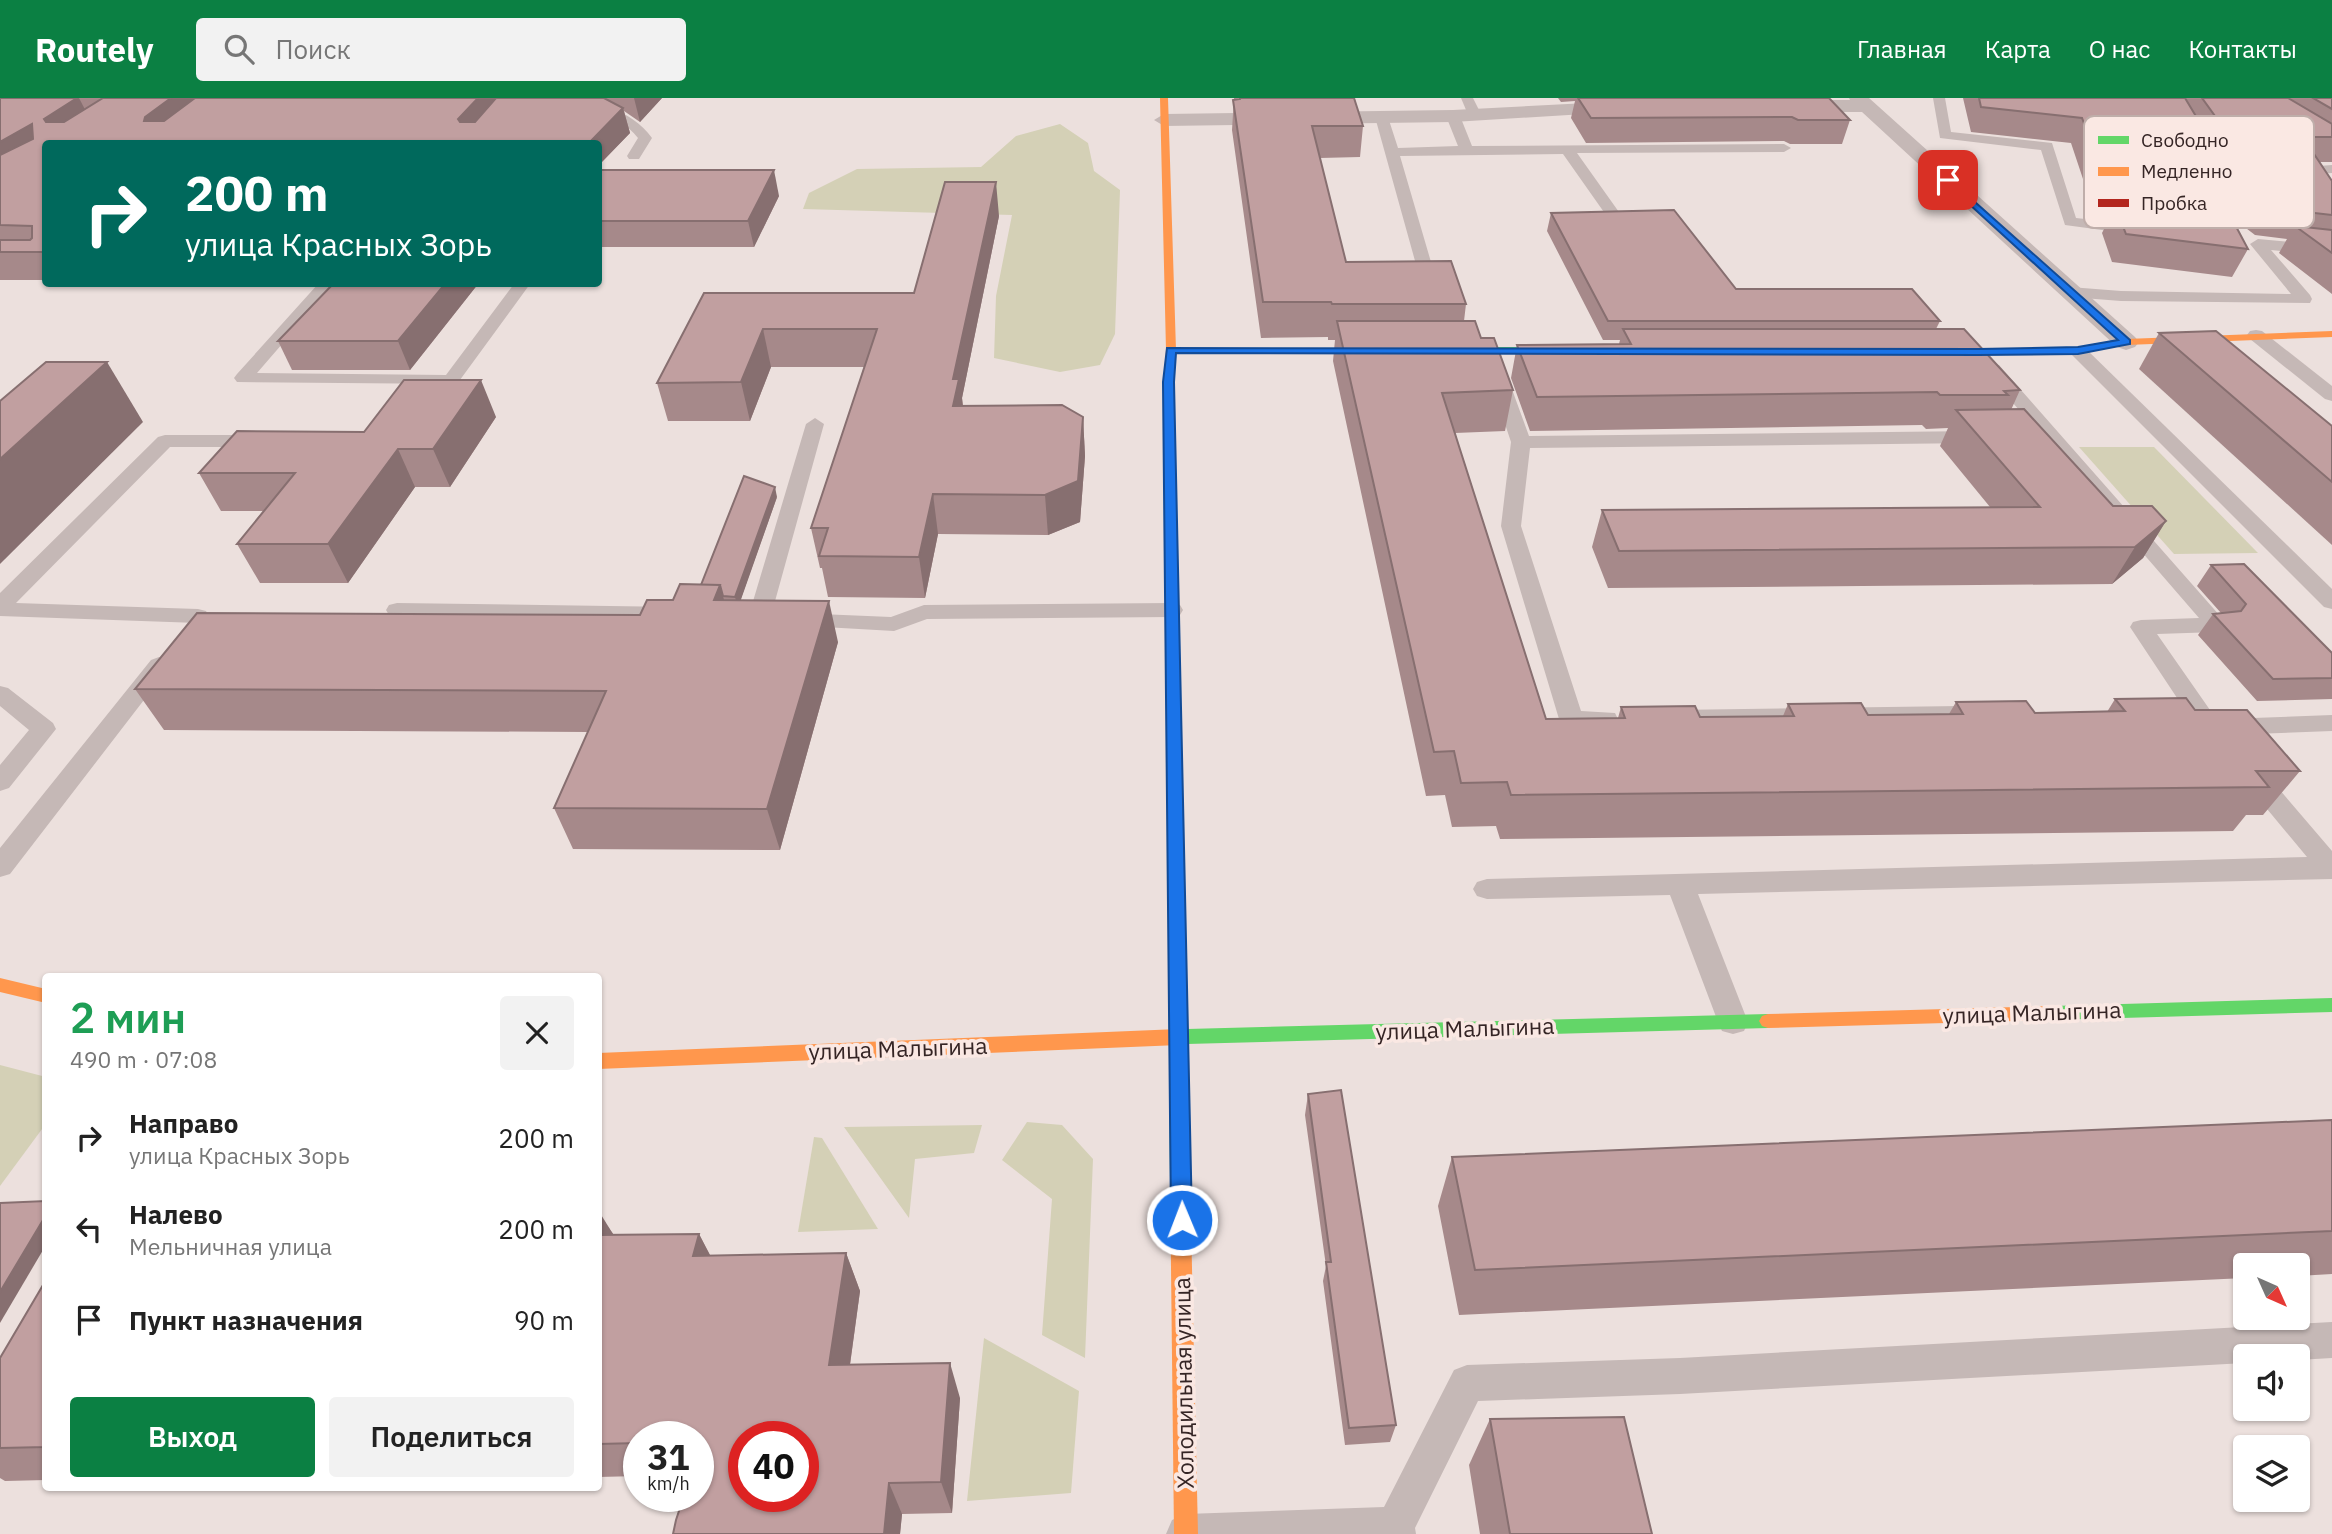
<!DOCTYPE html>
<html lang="ru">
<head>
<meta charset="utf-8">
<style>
	body { margin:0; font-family:"IBM Plex Sans",sans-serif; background:#f2f2f2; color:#222; height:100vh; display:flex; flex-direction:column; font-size:26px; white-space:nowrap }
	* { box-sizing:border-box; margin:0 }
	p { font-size:23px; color:#767676 }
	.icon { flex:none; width:38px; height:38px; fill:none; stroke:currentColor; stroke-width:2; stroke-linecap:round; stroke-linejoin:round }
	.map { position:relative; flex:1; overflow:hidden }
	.side { position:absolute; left:42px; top:875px; width:560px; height:518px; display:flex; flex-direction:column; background:#fff; border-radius:7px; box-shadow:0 2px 5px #0004 }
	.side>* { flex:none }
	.banner { position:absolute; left:42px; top:42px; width:560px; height:147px; border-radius:7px; box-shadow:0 2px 5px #0004; background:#00695c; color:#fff; overflow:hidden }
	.needle { width:46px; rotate:135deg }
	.buttons { position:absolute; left:2233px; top:1155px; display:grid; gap:14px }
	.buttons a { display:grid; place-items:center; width:77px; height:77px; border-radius:7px; background:#fff; box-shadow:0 2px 5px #0004; font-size:35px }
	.speed { position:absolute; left:623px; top:1323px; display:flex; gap:14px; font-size:35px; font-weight:700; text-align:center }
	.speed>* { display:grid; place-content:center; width:91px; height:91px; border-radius:50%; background:#fff; box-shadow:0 2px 5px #0004; line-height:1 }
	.speed small { font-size:18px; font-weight:400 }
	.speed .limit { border:10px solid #d22; background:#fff; color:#111 }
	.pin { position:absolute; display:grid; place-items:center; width:60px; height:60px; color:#fff; margin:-30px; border-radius:14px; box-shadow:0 4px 10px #0006 }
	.me { position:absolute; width:77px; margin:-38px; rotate:359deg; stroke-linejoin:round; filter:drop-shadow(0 0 5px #0008) }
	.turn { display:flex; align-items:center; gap:24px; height:147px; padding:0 28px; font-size:32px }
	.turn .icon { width:91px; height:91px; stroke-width:2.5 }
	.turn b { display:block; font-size:49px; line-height:60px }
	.round { display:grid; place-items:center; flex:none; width:74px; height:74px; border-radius:7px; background:#f2f2f2 }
	.overview { display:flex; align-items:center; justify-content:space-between; height:119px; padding:0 28px }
	h1 { font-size:42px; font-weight:600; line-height:52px; color:#1e9e55 }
	.cta { display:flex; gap:14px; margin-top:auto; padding:14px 28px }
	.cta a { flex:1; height:80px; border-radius:7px; background:#0b8043; color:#fff; font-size:28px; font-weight:600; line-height:80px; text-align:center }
	.cta a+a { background:#f2f2f2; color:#222 }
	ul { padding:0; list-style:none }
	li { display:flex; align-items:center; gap:21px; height:91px; padding:0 28px }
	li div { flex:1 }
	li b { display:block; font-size:26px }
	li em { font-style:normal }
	header { display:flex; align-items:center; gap:42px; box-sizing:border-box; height:98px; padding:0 35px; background:#0b8043; color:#fff }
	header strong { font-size:33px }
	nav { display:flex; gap:38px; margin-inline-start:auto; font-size:24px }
	.search { width:490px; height:63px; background:#f2f2f2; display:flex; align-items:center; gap:18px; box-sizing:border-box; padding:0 24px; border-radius:7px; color:#767676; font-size:26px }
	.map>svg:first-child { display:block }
	.green { fill:#d4d0b6 }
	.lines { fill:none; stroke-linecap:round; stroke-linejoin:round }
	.lane { fill:#c5b8b6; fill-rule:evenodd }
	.street { fill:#c5b8b6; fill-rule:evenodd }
	.fast { fill:#63d668; fill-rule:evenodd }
	.slow { fill:#ff974d; fill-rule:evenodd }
	.jam { fill:#b3261e; fill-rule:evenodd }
	.wall { fill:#a6898a; fill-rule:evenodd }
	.shaded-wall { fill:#876f70 }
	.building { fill:#c19fa0; stroke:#876f70; stroke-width:2; fill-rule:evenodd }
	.route { fill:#1a73e8; stroke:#114b97; stroke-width:2 }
	.labels { text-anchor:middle; stroke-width:7; stroke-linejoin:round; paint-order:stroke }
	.street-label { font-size:23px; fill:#352525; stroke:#fae8e3 }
	.key { fill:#fae8e3; stroke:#bfaeaa; stroke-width:2 }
	.key-label { font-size:19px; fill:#352525 }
</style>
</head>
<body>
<header>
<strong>Routely</strong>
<div class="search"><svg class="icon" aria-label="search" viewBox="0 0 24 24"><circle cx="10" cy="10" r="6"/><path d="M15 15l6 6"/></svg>Поиск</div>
<nav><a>Главная</a><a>Карта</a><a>О нас</a><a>Контакты</a></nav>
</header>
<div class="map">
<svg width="2332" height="1436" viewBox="0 0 2332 1436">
	<rect width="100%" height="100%" fill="#ece0dd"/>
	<g class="green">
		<polygon points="1060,26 1088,45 1094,73 1120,92 1115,236 1100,267 1060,274 994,260 996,198 1012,117 803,111 809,95 857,71 981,69 1016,38"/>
		<polygon points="2079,349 2154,349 2258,455 2174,456"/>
		<polygon points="0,967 46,979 45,1027 0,1088"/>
		<polygon points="1027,1024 1062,1027 1093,1061 1085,1260 1042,1237 1052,1101 1002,1062"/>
		<polygon points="982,1027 974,1055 915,1061 909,1120 844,1029"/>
		<polygon points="814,1039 822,1040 878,1131 798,1134"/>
		<polygon points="984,1240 1079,1293 1071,1395 967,1403"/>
	</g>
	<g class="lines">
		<g class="lane">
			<path d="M555 0C588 0 632 11 652 40L639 61H629L627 58 638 40C618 12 577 19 555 0Z"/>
			<polygon points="1461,0 1473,0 1481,16 1479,19 1469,19"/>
			<polygon points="1933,0 1945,0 1951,34 2052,45 2076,120 2139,127 2147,132 2139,137 2065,127 2041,52 1940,40"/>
			<polygon points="1453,14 1460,18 1472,48 1784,46 1791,50 1784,54 1577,55 1626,124 1618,129 1613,127 1563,56 1400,58 1438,188 1430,193 1422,188 1375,19 1377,16 1387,16 1398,50 1458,48 1446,18"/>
			<polygon points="2332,67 2332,75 2305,77 2298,73 2305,69"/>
			<polygon points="2258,141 2332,148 2332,158 2271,152 2310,197 2312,201 2310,205 2121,203 2070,199 2062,194 2070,189 2121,193 2291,196 2250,146"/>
			<polygon points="318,186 334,186 257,275 446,277 514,186 530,186 457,286 237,284 234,280 237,276"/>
			<polygon points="2256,232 2262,233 2332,288 2332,303 2325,301 2250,241 2247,237 2250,233"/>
			<polygon points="2078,248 2084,249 2332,491 2332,511 2324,509 2072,257 2069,253"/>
			<polygon points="1993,266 1999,267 2228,527 2225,532 2217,534 2157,536 2210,612 2207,618 2198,620 2189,618 2130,529 2133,524 2141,522 2199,520 1987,275 1984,271 1987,267"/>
			<path d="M1497 270 1506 275 1529 338 1978 333 1988 339 1978 345 1530 350 1521 428 1581 613 1615 615 1618 621 1615 627C1599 631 1578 631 1562 627L1559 621 1501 428 1511 344 1488 275Z"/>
			<polygon points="815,320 824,326 772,514 891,519 924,507 1172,505 1180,507 1183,512 1180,517 1172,519 927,521 894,533 751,525 748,520 806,326"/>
			<polygon points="165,337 262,337 272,343 262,349 170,349 16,505 198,511 206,513 209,518 206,523 198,525 0,518 0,495 158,339"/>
			<polygon points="397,505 677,509 685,511 688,516 685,521 677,523 389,517 386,512 389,507"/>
			<polygon points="159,559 167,562 171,567 167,572 10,776 0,779 0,750 151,562"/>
			<polygon points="0,588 8,590 53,625 56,631 9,690 0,693 0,667 29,632 0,608"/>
			<polygon points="1960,608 1969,610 1972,616 1969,622 1960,624 1673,628 1664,626 1661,620 1664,614 1673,612"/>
			<polygon points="2332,617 2332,633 2225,637 2216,635 2213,629 2216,623 2225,621"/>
			<polygon points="2252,667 2261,670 2332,753 2332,781 1698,796 1748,924 1744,933 1733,936 1722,933 1718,924 1670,797 1487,801 1477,798 1473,791 1477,784 1487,781 2307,759 2243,682 2239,676 2243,670"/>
			<polygon points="2332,1224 2332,1260 2298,1262 2298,1258 2245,1258 2245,1265 1680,1296 1478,1303 1415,1430 1416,1436 1166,1436 1172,1422 1186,1416 1384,1409 1454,1272 1467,1267 1680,1260"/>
		</g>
		<g class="street">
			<polygon points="1849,0 1869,0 2135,239 2139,244 2135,249 2126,252 2117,249 1862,14 1784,14 1774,8 1784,2 1850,2"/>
			<polygon points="1626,3 1636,9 1633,13 1453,24 1164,28 1154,22 1164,16 1453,12"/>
		</g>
		<g class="fast">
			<polygon points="1446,249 1568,249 1573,252 1568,255 1442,254 1442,250"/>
			<polygon points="1171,448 1177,452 1187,931 1768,916 1774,918 1777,923 1774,928 1768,930 1187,946 1190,1081 1187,1087 1180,1090 1173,1087 1170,1081 1165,452"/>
			<polygon points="2332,900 2332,914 2052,922 2046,920 2043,915 2046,910 2052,908"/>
		</g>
		<g class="slow">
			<polygon points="1160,0 1168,0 1176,252 1173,284 1177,452 1171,456 1165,452 1163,284 1166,252"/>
			<polygon points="2332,233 2332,239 2126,247 2078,256 1933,257 1928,254 1933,251 2078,250 2126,241"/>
			<polygon points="0,880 46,891 46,905 0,894"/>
			<polygon points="2052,908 2058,910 2061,915 2058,920 2052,922 1768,930 1762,928 1759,923 1762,918 1768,916"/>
			<polygon points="1179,931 1185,934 1188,939 1185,944 1179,947 598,971 598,955"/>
			<polygon points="1180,1072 1187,1075 1190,1081 1198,1436 1174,1436 1170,1081 1173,1075"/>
		</g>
		<polygon class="jam" points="1167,250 1386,250 1391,253 1386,256 1171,255 1167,254"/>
	</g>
	<g class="wall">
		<polygon points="0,0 662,0 640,24 624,13 630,35 598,68 598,46 46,46 46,182 0,182"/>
		<polygon points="1234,0 1354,0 1363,28 1360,59 1320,60 1346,164 1466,206 1464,223 1481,240 1513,292 1505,333 1455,335 1546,621 1618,620 1621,609 1700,619 1783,618 1788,606 1868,617 1949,616 1956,604 2035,615 2107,614 2115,601 2195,612 2300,673 2263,717 2246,717 2233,733 1500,741 1496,728 1452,729 1445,697 1426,698 1333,263 1335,242 1328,242 1328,239 1261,240 1232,32"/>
		<polygon points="1558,0 1829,0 1850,22 1842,46 1790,46 1784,43 1586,45 1571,20 1575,3 1561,4"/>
		<path d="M1963 0H2332V64H2319L2332 83V196L2279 155 2287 141 2255 137 2221 111 2217 119 2248 151 2232 179 2112 164 2102 135 2109 121 2096 120 2071 45 1971 34ZM2199 38 2202 43 2196 44ZM2183 56 2179 65 2176 57Z"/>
		<polygon points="598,72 779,98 754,149 598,149"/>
		<polygon points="1551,115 1736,191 1940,223 1936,231 2020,292 2011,312 2113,408 2166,423 2143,460 2112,486 1608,490 1592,449 1602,412 1990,409 1940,348 1948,330 1926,331 1922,327 1530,333 1511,280 1517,247 1619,246 1620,242 1603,242 1547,133"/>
		<polygon points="999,118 962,300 963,308 1083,319 1085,358 1080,424 1048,437 938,436 925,500 828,499 822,470 820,470 811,430 864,269 771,269 750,323 668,323 657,285 704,195 914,195"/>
		<polygon points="478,186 410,272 292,272 278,243"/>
		<polygon points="2159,235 2332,328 2332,447 2139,271"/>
		<polygon points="496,319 450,389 415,389 348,485 260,485 237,446 263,413 221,413 199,375 364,334"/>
		<polygon points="777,399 740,503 838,544 780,752 573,751 554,710 588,634 164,632 135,591 640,517 673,502 701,487"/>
		<polygon points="2211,467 2332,555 2332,601 2257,603 2198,537 2213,516 2221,515 2197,488"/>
		<polygon points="1308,996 1396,1327 1390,1344 1345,1347 1323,1183 1326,1168 1305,1017"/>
		<polygon points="2332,1022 2332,1176 2298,1178 2298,1167 2245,1167 2245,1180 1459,1217 1438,1108 1452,1059"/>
		<polygon points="598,1115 614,1137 699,1136 710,1158 846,1155 860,1193 850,1267 960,1300 952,1415 902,1416 900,1436 673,1436 698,1398 698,1339 639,1339 639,1378 598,1379"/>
		<polygon points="46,1182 46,1382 5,1383 0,1380 0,1260"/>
		<polygon points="1490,1321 1652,1436 1480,1436 1469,1367"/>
	</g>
	<g class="shaded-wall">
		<polygon points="77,0 79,0 91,23 57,46 44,21"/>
		<polygon points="171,0 215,0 157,44 144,23 145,19"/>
		<polygon points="478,0 507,0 467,46 458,21"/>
		<polygon points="634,0 662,0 640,24"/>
		<polygon points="623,10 630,35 598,68 598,46 588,46"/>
		<polygon points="32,26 46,50 0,77 0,44"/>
		<polygon points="2203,30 2192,51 2189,45 2183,56 2164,58 2167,39 2177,33"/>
		<polygon points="774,72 779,98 754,149 748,123"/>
		<polygon points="996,84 999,118 962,300 964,320 953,308 953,281"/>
		<polygon points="2187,102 2173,128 2166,131 2180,104"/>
		<polygon points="445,186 478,186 410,272 398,243"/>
		<polygon points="763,231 771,269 750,323 741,284"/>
		<polygon points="107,264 143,324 0,466 0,361"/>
		<polygon points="481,282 496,319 450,389 433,351"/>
		<polygon points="1083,319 1085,358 1080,424 1048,437 1045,397"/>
		<polygon points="398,351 415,389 348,485 328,446"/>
		<polygon points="775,389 777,399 738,510 735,499"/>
		<polygon points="933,396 938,436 925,500 919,459"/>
		<polygon points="2166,423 2143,460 2112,486 2135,449"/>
		<polygon points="720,487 731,528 714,502"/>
		<polygon points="829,503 838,544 780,752 767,711"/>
		<polygon points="600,1115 624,1154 598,1145 598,1121"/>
		<polygon points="46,1117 46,1147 0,1225 0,1194"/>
		<polygon points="699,1136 719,1174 693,1158"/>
		<polygon points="846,1155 860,1193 845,1302 829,1267"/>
		<polygon points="950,1265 960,1300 952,1415 941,1384"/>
		<polygon points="889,1385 902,1416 900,1436 884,1436"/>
	</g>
	<g class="building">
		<polygon points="0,0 77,0 44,21 46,24 64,24 103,0 171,0 145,19 144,23 164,23 195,0 478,0 458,21 460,24 475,24 496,0 604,0 623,10 588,46 46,46 46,154 0,154 0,142 30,142 32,140 32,128 0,127 0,57 33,41 32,26 0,44"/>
		<polygon points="1240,0 1354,0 1363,28 1312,28 1346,164 1451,163 1466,206 1332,206 1331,204 1263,204 1233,2 1240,1"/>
		<polygon points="1578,0 1829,0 1850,22 1798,22 1792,19 1591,20"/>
		<polygon points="1979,0 2185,0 2203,30 2177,33 2167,39 2186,82 2199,83 2203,77 2189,45 2216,42 2312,53 2332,83 2332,117 2270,110 2200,59 2224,105 2187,102 2180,104 2177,111 2182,115 2232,121 2248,151 2126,136 2115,108 2160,114 2170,105 2160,99 2109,93 2082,20 1981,9"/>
		<polygon points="2202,0 2288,0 2332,26 2332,39 2303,39 2223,29"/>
		<polygon points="2313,0 2332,0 2332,11"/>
		<polygon points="598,72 774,72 748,123 598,123"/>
		<polygon points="945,84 996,84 953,281 959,281 953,308 1062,307 1083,319 1078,383 1045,397 933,396 919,459 819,458 828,430 811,430 877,231 763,231 741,284 657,285 704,195 914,195"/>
		<polygon points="1674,112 1736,191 1912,191 1940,223 1608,223 1551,115"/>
		<polygon points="2295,128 2332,132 2332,155"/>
		<polygon points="333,186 445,186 398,243 278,243"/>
		<polygon points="1337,223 1475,223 1481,240 1494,240 1513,292 1442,295 1546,621 1625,620 1621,609 1695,608 1700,619 1794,618 1788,606 1861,605 1868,617 1963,616 1956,604 2026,603 2035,615 2125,613 2115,601 2186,600 2195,612 2247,612 2300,673 2256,673 2269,689 1511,697 1507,684 1461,685 1454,653 1434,654"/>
		<polygon points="1623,231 1964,231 2020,292 2004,293 2008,297 1940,297 1937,294 1537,299 1517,247 1631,246"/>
		<polygon points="2216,233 2332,328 2332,384 2159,235"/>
		<polygon points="46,264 107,264 0,361 0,303"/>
		<polygon points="404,282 481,282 433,351 398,351 328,446 237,446 295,375 199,375 237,333 364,334"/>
		<polygon points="2024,311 2113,408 2152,408 2166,423 2135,449 1619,453 1602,412 2040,409 1956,312"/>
		<polygon points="744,378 775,389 735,499 723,498 720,487 701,487"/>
		<polygon points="2244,466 2332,555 2332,580 2273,581 2213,516 2241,513 2246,506 2211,467"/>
		<polygon points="680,486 720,487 714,502 829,503 767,711 554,710 606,593 135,591 197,515 640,517 647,502 673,502"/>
		<polygon points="1341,992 1396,1327 1349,1330 1326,1164 1331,1164 1308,996"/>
		<polygon points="2332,1022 2332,1133 1475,1172 1452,1059"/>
		<polygon points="46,1103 46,1117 0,1194 0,1105"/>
		<path d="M699 1136 693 1158 846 1155 829 1267 950 1265 941 1384 889 1385 884 1436H673L676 1422 684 1398H698V1356L703 1344H698V1339H639V1345L598 1346V1137ZM744 1339H803V1398H744Z"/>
		<polygon points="46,1182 46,1349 0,1350 0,1260"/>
		<polygon points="1624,1319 1652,1436 1510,1436 1490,1321"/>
	</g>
	<polygon class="route" points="1948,80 2130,242 2130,246 2078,256 1978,257 1176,255 1174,284 1192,1122 1189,1128 1182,1131 1174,1128 1171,1122 1163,284 1167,250 1978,251 2078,249 2118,242 1945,84 1943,82"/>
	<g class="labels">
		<g class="street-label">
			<text transform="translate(2032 915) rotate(-2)" y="8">улица Малыгина</text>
			<text transform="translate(1465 931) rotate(-2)" y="8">улица Малыгина</text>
			<text transform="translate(898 951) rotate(-2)" y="8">улица Малыгина</text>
			<text transform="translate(1184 1285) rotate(-91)" y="8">Холодильная улица</text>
		</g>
	</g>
	<rect x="2084" y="18" width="230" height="112" rx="10" class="key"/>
	<rect x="2098" y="38" width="31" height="8" fill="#63d668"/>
	<rect x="2098" y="69" width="31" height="9" fill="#ff974d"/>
	<rect x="2098" y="101" width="31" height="8" fill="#b3261e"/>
	<g class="key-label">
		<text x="2141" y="49">Свободно</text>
		<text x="2141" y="80">Медленно</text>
		<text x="2141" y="112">Пробка</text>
	</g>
</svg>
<div class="buttons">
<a><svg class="needle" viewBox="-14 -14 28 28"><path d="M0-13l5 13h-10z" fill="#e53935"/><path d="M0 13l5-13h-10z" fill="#767676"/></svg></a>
<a><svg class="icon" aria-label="sound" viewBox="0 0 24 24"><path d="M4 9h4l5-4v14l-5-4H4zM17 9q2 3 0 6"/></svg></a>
<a><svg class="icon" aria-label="layers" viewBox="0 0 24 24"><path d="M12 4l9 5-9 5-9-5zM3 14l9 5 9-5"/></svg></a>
</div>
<div class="speed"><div>31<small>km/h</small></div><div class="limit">40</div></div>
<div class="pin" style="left:1948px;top:82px;background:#d93025"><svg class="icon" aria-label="arrive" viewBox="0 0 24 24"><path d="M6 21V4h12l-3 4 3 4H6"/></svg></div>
<svg class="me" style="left:1182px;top:1122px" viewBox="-20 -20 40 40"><circle r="17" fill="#1a73e8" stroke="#fff" stroke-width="3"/><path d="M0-11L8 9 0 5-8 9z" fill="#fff"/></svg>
<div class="banner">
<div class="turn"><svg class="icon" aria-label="right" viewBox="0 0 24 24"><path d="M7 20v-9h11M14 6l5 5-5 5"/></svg><div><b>200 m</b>улица Красных Зорь</div></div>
</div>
<section class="side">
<div class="overview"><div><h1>2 мин</h1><p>490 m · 07:08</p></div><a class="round"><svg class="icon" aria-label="close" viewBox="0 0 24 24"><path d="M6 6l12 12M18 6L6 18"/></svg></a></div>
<ul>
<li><svg class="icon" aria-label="right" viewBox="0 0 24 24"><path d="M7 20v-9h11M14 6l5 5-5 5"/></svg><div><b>Направо</b><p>улица Красных Зорь</p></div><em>200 m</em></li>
<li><svg class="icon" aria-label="left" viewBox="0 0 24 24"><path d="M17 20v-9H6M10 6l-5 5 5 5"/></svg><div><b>Налево</b><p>Мельничная улица</p></div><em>200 m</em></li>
<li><svg class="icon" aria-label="arrive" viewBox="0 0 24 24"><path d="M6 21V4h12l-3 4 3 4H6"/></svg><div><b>Пункт назначения</b></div><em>90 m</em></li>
</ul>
<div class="cta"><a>Выход</a><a>Поделиться</a></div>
</section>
</div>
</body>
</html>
